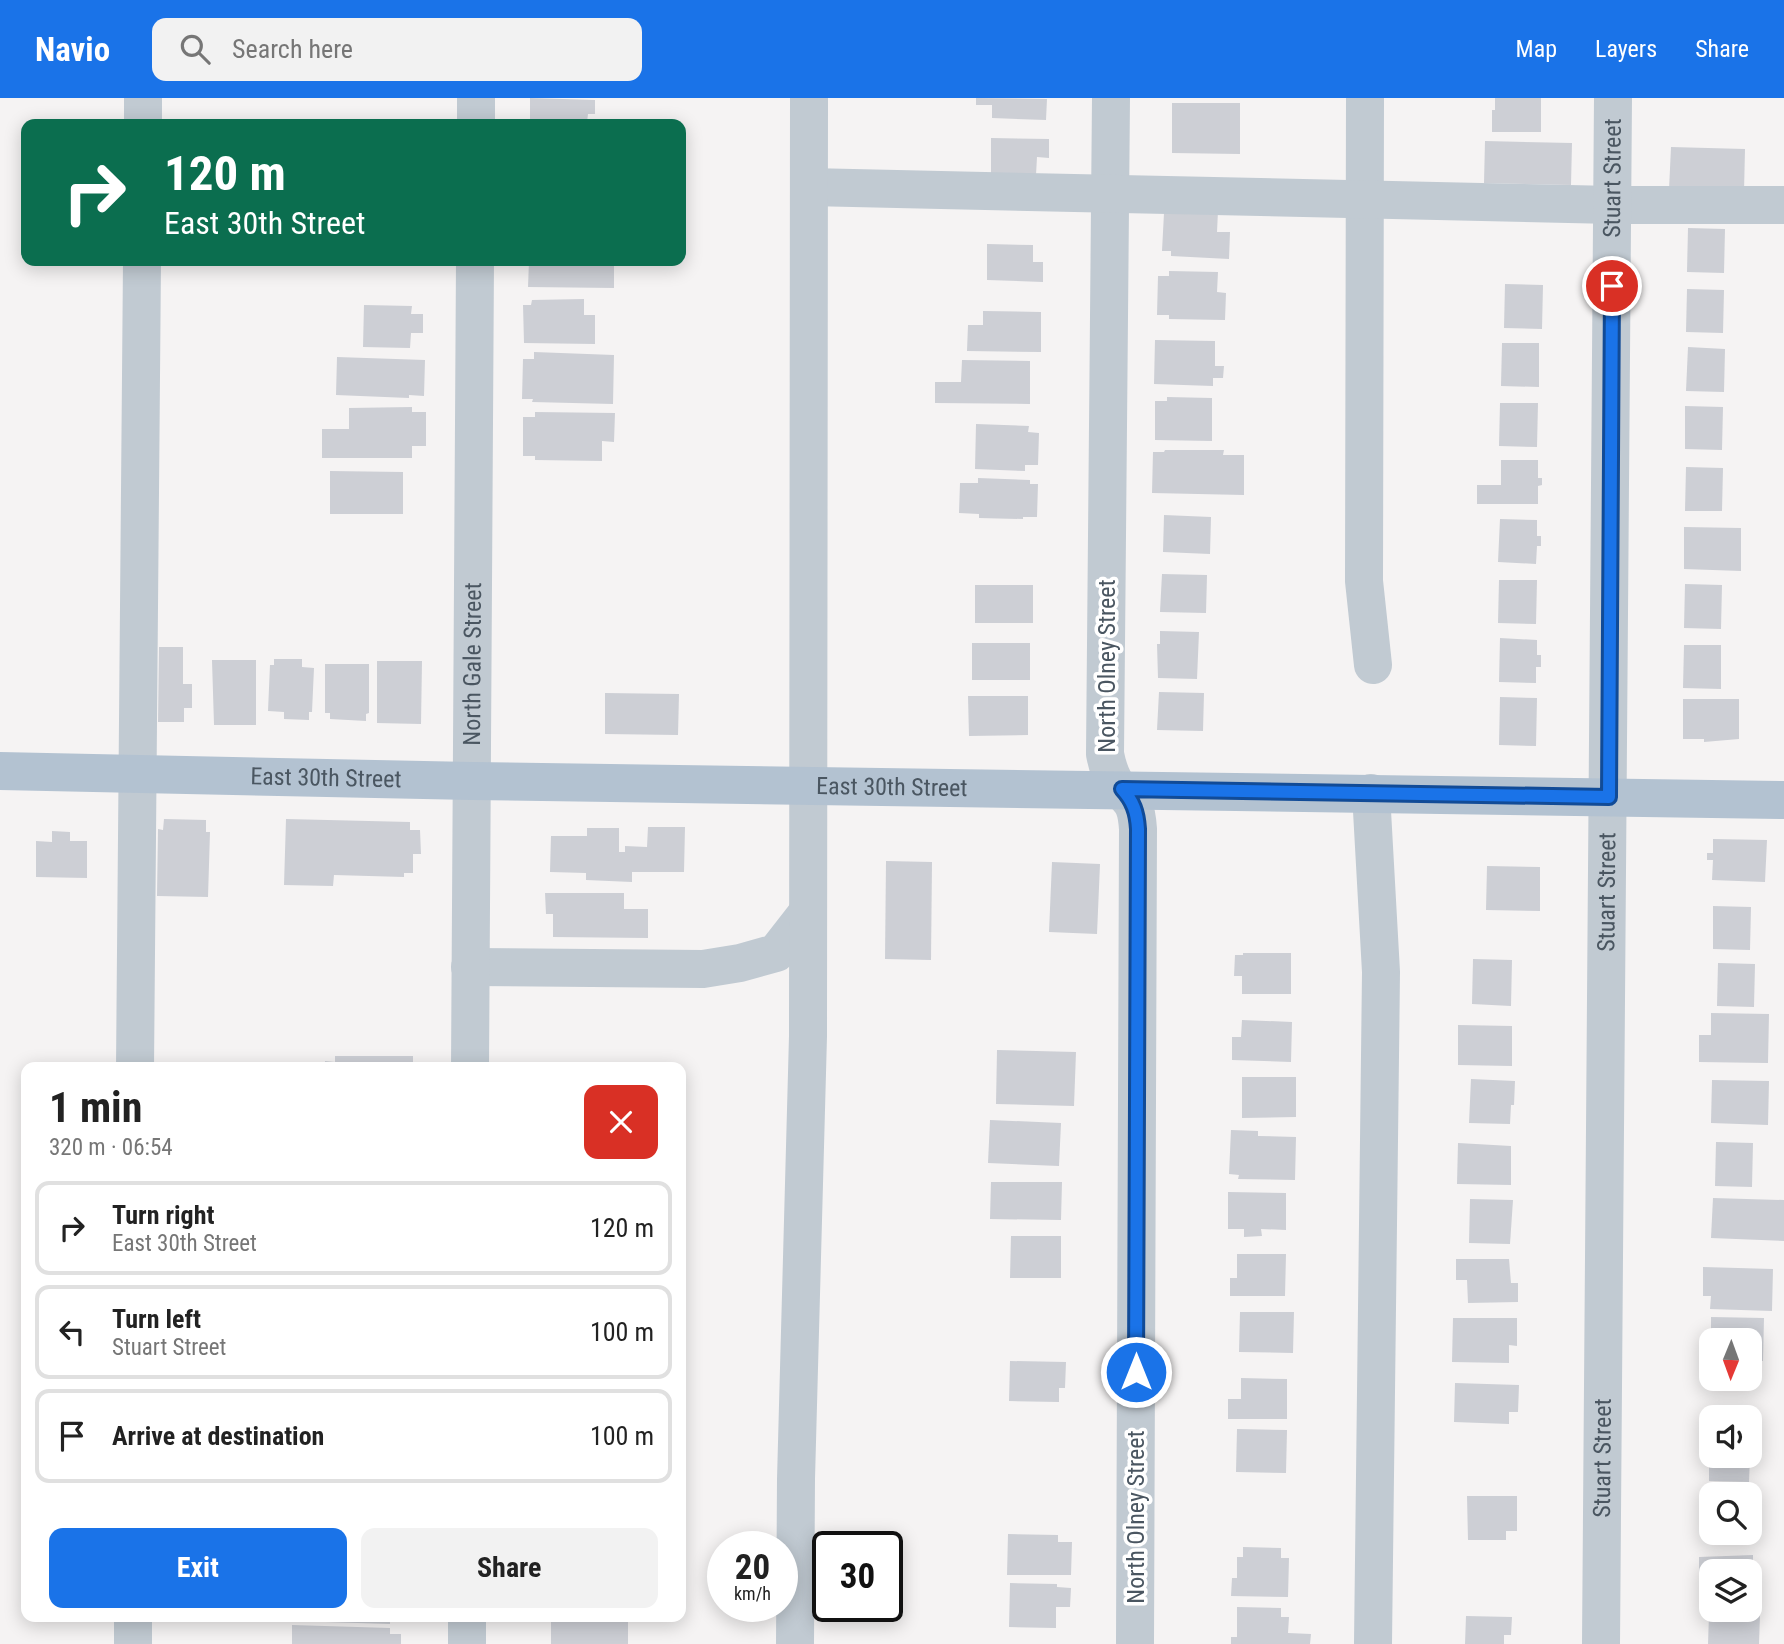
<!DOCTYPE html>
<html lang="en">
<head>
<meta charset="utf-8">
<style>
	body { margin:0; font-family:"Roboto Condensed",sans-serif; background:#f2f2f2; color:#222; height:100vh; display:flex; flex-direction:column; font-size:26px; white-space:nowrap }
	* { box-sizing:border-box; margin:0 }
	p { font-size:23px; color:#767676 }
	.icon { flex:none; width:38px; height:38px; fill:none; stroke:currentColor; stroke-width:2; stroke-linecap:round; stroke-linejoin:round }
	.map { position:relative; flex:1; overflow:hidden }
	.panel { position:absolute; left:21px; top:964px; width:665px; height:560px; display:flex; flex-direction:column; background:#fff; border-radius:14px; box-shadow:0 4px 18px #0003 }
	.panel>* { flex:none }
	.hud { position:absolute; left:21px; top:21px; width:665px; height:147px; border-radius:14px; box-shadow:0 4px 18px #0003; background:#0b6e4f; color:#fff; overflow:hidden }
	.needle { width:46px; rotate:181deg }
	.buttons { position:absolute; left:1699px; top:1230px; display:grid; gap:14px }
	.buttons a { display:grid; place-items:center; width:63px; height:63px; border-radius:14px; background:#fff; box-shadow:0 4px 18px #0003; font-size:35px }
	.speed { position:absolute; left:707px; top:1433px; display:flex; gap:14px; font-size:35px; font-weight:700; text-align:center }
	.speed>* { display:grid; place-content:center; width:91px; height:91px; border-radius:50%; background:#fff; box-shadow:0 4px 18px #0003; line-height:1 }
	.speed small { font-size:18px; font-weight:400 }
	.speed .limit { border:4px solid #111; border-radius:10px; background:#fff; color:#111 }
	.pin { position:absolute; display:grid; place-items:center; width:60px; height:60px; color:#fff; margin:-30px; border:4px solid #fff; border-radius:50%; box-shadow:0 2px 7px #0007 }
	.me { position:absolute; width:77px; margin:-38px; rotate:0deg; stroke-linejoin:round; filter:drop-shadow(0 0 5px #0008) }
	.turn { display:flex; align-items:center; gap:24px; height:147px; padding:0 28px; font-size:32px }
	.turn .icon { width:91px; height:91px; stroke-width:2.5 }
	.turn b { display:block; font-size:49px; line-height:60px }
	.round { display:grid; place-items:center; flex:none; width:74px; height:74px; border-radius:14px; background:#f2f2f2 }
	.overview { display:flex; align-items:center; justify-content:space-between; height:119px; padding:0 28px }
	h1 { font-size:42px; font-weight:700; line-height:52px }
	.primary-button { display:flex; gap:14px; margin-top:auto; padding:14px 28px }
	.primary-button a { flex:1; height:80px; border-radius:14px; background:#1a73e8; color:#fff; font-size:28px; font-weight:700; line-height:80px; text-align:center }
	.primary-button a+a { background:#f2f2f2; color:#222 }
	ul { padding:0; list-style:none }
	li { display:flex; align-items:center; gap:21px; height:94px; margin:0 14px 10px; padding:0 14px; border:4px solid #e0e0e0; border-radius:14px }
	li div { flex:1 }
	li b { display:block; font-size:26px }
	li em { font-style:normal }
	header { display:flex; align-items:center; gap:42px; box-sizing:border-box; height:98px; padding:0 35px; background:#1a73e8; color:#fff }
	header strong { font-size:33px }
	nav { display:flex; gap:38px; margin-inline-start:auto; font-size:24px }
	.search { width:490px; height:63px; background:#f2f2f2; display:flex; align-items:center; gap:18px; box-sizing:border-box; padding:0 24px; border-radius:14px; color:#767676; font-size:26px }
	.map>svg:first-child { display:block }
	.building { fill:#cdcfd5 }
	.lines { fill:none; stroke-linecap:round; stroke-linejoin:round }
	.minor { stroke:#c1cad2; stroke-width:38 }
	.major { stroke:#b3c2d1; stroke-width:38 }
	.route-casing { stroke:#114b97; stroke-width:18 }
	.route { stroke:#1a73e8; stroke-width:12 }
	.labels { text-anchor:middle; stroke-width:7; stroke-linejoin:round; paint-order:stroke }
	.street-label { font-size:24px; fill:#4a5661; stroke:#fff }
</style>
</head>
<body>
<header>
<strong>Navio</strong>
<div class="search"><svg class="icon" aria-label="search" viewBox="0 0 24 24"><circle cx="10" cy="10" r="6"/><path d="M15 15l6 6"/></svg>Search here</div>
<nav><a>Map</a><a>Layers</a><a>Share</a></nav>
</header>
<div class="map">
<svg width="1784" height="1546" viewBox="0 0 1784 1546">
	<rect width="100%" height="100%" fill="#f5f3f3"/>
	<g class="building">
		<polygon points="530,0 595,2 595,16 588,16 587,24 530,23"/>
		<polygon points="976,0 1047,1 1046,22 992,20 992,7 976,7"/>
		<polygon points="1495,0 1541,0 1541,34 1492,34 1492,12 1495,12"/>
		<polygon points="1172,5 1240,5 1240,56 1172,55"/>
		<polygon points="991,40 1049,41 1049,60 1037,59 1036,77 991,76"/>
		<polygon points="1485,43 1572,45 1571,87 1484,85"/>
		<polygon points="1671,49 1745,51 1744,94 1669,92"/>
		<polygon points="1218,113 1217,134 1230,134 1229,161 1171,158 1171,153 1162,153 1164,115"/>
		<polygon points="1688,130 1725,131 1724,175 1687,174"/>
		<polygon points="987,146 1033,147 1033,164 1043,164 1043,184 987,182"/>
		<polygon points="529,163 614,163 614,190 528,189"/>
		<polygon points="1169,173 1218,174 1217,194 1226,195 1225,222 1169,221 1169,217 1157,217 1158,178 1169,178"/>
		<polygon points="1505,186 1543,187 1542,231 1504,230"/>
		<polygon points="1687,191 1724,192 1723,235 1686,234"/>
		<polygon points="584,201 584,217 595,217 595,246 524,245 523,207 531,207 532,202"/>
		<polygon points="364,207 412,208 411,216 423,216 423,235 411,235 410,250 363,249"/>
		<polygon points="983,213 1041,214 1041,254 967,253 968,227 983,227"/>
		<polygon points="1155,242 1215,243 1215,268 1224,268 1223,280 1213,280 1213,288 1154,286"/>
		<polygon points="1502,245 1539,245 1539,289 1501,288"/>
		<polygon points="1688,249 1725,251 1724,294 1686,293"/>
		<polygon points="534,254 614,257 613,306 532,304 533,301 522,301 523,261 534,261"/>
		<polygon points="337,259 425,262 424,298 409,297 409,300 336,297"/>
		<polygon points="962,262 1030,263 1030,306 935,305 935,284 961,284"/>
		<polygon points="1167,299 1212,300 1212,343 1155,342 1155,303 1167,303"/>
		<polygon points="1500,305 1538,305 1537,349 1499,348"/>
		<polygon points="1685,308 1723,309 1722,352 1685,351"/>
		<polygon points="412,309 412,314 426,314 426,348 412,348 412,360 322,360 322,331 349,331 349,310"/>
		<polygon points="535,314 615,315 614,344 602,343 602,363 535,362 535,358 523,358 523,319 535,319"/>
		<polygon points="976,326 1029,328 1028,334 1039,335 1038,367 1025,367 1025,373 975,371"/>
		<polygon points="1165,352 1224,352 1223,357 1244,357 1244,397 1152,395 1153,354 1164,354"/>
		<polygon points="1501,362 1538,362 1538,380 1542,380 1542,387 1538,388 1538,406 1477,406 1477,387 1501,387"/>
		<polygon points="1686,369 1723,370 1722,413 1685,413"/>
		<polygon points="330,373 403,374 403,416 330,416"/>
		<polygon points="978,380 1030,382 1030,386 1038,386 1037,419 1023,419 1023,421 979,420 979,416 959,415 960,385 978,385"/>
		<polygon points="1164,417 1211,419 1210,456 1163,454"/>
		<polygon points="1500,421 1537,422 1537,438 1541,438 1541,448 1537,448 1536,466 1498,464"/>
		<polygon points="1684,429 1741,430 1741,473 1684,471"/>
		<polygon points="1162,476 1207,477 1206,515 1160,514"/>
		<polygon points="1499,482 1537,482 1536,526 1498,525"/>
		<polygon points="1685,486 1722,487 1721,531 1684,530"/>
		<rect x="975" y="487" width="58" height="38"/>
		<polygon points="1160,533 1199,534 1197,581 1158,580 1157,546 1160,546"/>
		<polygon points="1500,540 1537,542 1537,557 1541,557 1541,569 1536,569 1536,585 1499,584"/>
		<rect x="972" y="545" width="58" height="37"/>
		<polygon points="1684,547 1721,547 1721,591 1683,590"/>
		<polygon points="159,549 183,549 183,586 192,586 192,610 184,610 184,624 158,624"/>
		<polygon points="274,561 302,561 302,569 314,570 312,614 309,614 309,622 284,621 284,614 268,613 270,567 274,567"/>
		<polygon points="212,562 256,562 256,627 214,627"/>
		<polygon points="377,563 422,563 421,626 377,625"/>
		<polygon points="325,566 369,566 369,615 366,616 366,623 330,621 330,615 325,615"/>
		<polygon points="1159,594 1204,595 1203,633 1157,632"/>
		<polygon points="605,595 679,596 678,637 605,636"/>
		<polygon points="968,598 1028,598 1028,637 969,638"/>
		<polygon points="1500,599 1537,600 1536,648 1499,647"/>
		<polygon points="1683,601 1739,601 1739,641 1704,644 1704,641 1683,641"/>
		<polygon points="164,721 206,722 206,734 210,734 208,799 157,798 158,731 163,732"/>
		<polygon points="286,721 410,724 410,732 420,732 421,756 413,756 413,775 404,775 404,779 334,777 333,788 284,787"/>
		<polygon points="648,729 685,729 684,774 632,774 632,784 586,782 586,775 550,774 551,738 587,738 587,730 619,730 619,754 625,754 625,748 647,749"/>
		<polygon points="52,733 70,734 70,743 87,743 87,780 36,779 36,743 52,744"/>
		<polygon points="1713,741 1767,742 1765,784 1712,782 1713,762 1707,762 1707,755 1713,755"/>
		<polygon points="886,763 932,764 931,862 885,861"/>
		<polygon points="1052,764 1100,766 1097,836 1049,834"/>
		<polygon points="1487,768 1540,769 1540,813 1486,812"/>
		<polygon points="545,795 624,795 624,811 648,811 648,840 553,839 553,816 546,816"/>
		<polygon points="1713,808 1751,809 1750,852 1713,851"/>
		<polygon points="1243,855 1291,855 1291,896 1242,896 1242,878 1234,878 1235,857 1243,857"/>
		<polygon points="1473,861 1512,862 1511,908 1472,906"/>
		<polygon points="1718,865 1755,866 1754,909 1717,908"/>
		<polygon points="1711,915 1769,916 1768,965 1699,964 1699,937 1711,937"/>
		<polygon points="1242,922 1292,924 1291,964 1232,962 1232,939 1241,939"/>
		<polygon points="1458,927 1512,928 1512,968 1458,967"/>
		<polygon points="997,952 1076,954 1074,1008 996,1006"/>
		<polygon points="335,958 413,958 413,970 325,970 325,963 335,964"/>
		<polygon points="1242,979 1296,979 1296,1019 1242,1020"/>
		<polygon points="1471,981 1515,983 1514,1007 1511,1007 1510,1026 1469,1025"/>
		<polygon points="1712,982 1769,983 1768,1027 1711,1025"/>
		<polygon points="990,1022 1061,1025 1059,1068 988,1065"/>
		<polygon points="1231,1032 1258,1033 1258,1038 1296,1039 1295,1082 1238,1081 1239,1077 1229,1076"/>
		<polygon points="1716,1044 1753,1045 1752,1089 1715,1088"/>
		<polygon points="1458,1045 1511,1048 1511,1087 1457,1086"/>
		<polygon points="991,1084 1062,1084 1061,1122 990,1121"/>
		<polygon points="1228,1094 1286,1095 1286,1132 1261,1131 1262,1138 1244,1139 1244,1131 1228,1131"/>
		<polygon points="1713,1100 1784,1102 1784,1143 1711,1140"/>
		<polygon points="1470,1101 1513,1102 1510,1146 1469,1145"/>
		<polygon points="1011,1138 1061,1138 1061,1180 1010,1180"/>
		<polygon points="1237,1156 1286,1156 1285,1198 1230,1198 1230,1180 1237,1180"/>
		<polygon points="1456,1161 1509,1161 1511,1185 1518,1185 1518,1204 1468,1205 1467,1182 1456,1182"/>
		<polygon points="1703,1169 1773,1171 1772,1213 1710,1211 1711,1198 1703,1198"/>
		<polygon points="1240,1214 1294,1214 1293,1255 1239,1254"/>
		<polygon points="1711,1219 1764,1220 1763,1263 1750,1262 1750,1242 1711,1242"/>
		<polygon points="1453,1220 1517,1220 1517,1248 1509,1247 1509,1265 1452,1264"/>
		<polygon points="1010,1263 1066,1264 1065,1290 1059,1290 1059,1304 1009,1303"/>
		<polygon points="1241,1280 1287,1281 1287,1321 1228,1321 1228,1301 1241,1301"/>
		<polygon points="1455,1285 1519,1287 1518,1314 1509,1314 1509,1326 1454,1324"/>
		<polygon points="1237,1331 1287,1332 1286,1375 1236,1374"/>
		<polygon points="1709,1358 1750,1358 1749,1384 1709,1383"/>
		<polygon points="1467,1398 1517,1398 1517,1433 1506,1433 1506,1442 1468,1442"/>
		<polygon points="1712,1417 1712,1435 1752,1435 1752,1443 1707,1443 1707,1418"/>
		<polygon points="1008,1436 1058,1437 1058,1444 1072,1444 1071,1477 1007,1477"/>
		<polygon points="1243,1449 1281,1450 1281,1460 1289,1460 1288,1499 1231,1498 1232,1480 1237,1480 1237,1459 1243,1459"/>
		<polygon points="1753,1457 1753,1500 1750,1500 1750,1474 1712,1474 1712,1486 1699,1486 1699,1459"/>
		<polygon points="1010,1485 1057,1486 1057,1489 1071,1490 1070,1509 1056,1509 1056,1530 1009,1529"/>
		<polygon points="1237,1509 1281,1510 1281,1519 1289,1519 1288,1535 1311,1536 1310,1546 1231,1546 1231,1539 1237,1539"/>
		<polygon points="1709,1516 1760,1517 1759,1546 1708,1546"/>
		<polygon points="1466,1518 1512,1519 1511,1537 1504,1537 1504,1546 1465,1546"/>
		<polygon points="293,1519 390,1519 390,1526 293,1523"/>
		<rect x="551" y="1519" width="77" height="27"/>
		<polygon points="292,1527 390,1530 390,1536 401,1536 401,1546 292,1546"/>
	</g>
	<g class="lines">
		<g class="minor">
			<path d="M1111 0 1105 656C1107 666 1109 674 1114 683 1128 704 1136 699 1138 731L1135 1546"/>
			<polyline points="1365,0 1364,483 1373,567"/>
			<polyline points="143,26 143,0"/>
			<polyline points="476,26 476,0"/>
			<polyline points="809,89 1613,107 1784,107"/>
			<polyline points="1371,695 1381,874 1373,1546"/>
			<polyline points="470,869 703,871 740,865 776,855 808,814"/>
			<polyline points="135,970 142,163"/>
			<path id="s1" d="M470 970 475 163"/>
			<polyline points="133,1546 133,1519"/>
			<polyline points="467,1546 467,1519"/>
			<polyline points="795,1546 796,1381 808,938 809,0"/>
			<path id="s2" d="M1601 1546 1613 0"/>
		</g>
		<path class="major" id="s3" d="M0 673 472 683 1784 702"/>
	</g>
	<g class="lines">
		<defs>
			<path id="route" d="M1136 1274 1138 731C1137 714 1133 703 1122 691L1609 699 1612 188"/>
		</defs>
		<use href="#route" class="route-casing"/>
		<use href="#route" class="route"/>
	</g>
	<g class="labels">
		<g class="street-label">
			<text dy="8" stroke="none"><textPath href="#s2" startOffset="1466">Stuart Street</textPath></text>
			<text dy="8" stroke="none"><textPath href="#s1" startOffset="404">North Gale Street</textPath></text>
			<text transform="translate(1107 568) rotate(-90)" y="8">North Olney Street</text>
			<text dy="8" stroke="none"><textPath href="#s3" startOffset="326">East 30th Street</textPath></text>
			<text dy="8" stroke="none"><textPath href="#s3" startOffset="892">East 30th Street</textPath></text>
			<text dy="8" stroke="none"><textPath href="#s2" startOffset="752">Stuart Street</textPath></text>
			<text dy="8" stroke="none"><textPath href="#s2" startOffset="186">Stuart Street</textPath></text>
			<text transform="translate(1136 1419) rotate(-90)" y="8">North Olney Street</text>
		</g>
	</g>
</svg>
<div class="buttons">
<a><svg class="needle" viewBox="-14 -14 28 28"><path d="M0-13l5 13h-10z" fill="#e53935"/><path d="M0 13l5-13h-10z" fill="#767676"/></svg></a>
<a><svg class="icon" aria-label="sound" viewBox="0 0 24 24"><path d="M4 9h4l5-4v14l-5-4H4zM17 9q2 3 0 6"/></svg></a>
<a><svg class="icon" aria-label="search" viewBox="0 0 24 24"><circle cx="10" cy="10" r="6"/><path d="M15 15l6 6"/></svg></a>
<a><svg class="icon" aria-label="layers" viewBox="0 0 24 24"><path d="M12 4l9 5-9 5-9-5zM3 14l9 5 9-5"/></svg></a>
</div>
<div class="speed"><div>20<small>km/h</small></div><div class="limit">30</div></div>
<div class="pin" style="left:1612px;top:188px;background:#d93025"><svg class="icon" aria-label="arrive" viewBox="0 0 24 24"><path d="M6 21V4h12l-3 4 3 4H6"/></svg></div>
<svg class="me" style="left:1136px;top:1274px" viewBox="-20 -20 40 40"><circle r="17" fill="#1a73e8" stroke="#fff" stroke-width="3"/><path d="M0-11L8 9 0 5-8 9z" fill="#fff"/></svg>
<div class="hud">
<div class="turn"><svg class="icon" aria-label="right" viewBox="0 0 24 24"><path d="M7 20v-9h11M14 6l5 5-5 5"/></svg><div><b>120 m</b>East 30th Street</div></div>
</div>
<section class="panel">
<div class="overview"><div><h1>1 min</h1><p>320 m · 06:54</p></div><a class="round" style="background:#d93025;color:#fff"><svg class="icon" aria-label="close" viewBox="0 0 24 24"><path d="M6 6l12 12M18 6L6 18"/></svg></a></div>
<ul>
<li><svg class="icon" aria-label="right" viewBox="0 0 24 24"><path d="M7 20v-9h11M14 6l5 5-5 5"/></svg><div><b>Turn right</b><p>East 30th Street</p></div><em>120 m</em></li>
<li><svg class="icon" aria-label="left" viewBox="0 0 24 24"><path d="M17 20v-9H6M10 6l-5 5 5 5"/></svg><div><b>Turn left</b><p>Stuart Street</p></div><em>100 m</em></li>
<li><svg class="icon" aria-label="arrive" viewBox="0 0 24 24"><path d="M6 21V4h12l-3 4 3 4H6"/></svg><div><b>Arrive at destination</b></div><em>100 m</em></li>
</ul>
<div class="primary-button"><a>Exit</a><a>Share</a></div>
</section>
</div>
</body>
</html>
